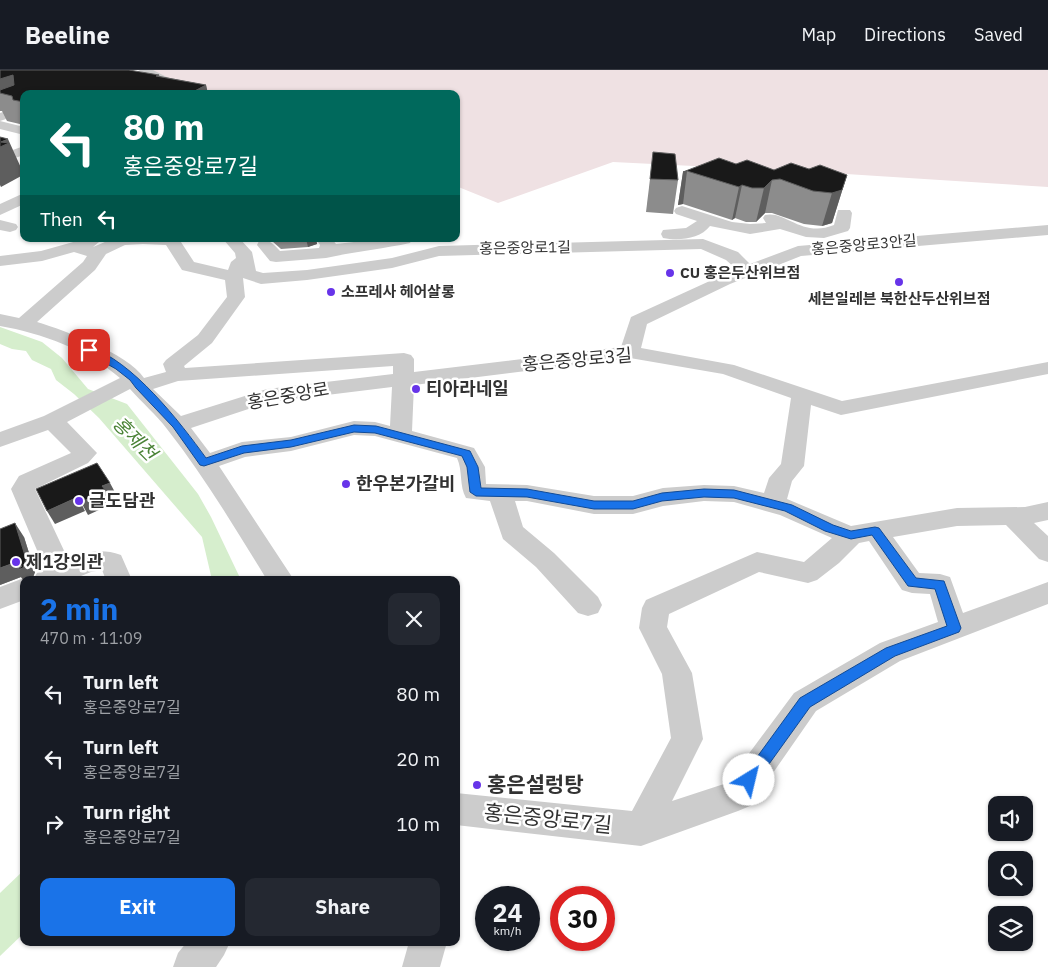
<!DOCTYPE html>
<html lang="en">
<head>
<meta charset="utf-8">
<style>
	body { margin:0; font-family:"IBM Plex Sans","Noto Sans KR",sans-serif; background:#242831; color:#f1f3f6; height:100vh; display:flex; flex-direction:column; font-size:19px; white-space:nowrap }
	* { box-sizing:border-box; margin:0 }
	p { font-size:16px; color:#9ea1a6 }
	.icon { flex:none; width:28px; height:28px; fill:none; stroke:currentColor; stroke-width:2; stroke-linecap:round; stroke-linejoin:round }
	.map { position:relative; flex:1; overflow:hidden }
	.details { position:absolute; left:20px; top:506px; width:440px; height:370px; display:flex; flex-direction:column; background:#171b24; border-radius:10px; box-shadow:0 1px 4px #0004 }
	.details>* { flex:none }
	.top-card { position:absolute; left:20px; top:20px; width:440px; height:152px; border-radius:10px; box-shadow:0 1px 4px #0004; background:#00695c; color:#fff; overflow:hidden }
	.buttons { position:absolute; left:988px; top:726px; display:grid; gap:10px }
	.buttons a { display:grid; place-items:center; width:45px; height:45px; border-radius:10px; background:#171b24; box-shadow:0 1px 4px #0004; font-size:25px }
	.speed { position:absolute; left:475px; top:816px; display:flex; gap:10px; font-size:25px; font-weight:700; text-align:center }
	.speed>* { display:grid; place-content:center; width:65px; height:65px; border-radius:50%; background:#171b24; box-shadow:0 1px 4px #0004; line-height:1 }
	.speed small { font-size:12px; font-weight:400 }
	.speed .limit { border:8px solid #d22; background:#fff; color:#111 }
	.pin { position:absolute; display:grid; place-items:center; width:42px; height:42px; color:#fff; margin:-21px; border-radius:10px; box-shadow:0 2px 8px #0006 }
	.me { position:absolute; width:55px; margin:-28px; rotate:36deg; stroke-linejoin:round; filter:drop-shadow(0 0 4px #0008) }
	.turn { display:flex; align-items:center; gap:18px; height:105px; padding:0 20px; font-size:22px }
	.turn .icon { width:65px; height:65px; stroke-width:2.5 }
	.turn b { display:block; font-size:35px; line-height:42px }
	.then { display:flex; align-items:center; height:48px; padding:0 20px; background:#0003; gap:10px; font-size:19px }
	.round { display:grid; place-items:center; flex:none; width:52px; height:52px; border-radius:10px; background:#242831 }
	.summary { display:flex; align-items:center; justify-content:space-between; height:85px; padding:0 20px }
	h1 { font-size:30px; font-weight:700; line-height:38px; color:#1a73e8 }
	.primary-button { display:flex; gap:10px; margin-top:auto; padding:10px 20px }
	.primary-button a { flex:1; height:58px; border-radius:10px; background:#1a73e8; color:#fff; font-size:20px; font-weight:700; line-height:58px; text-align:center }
	.primary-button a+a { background:#242831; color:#f1f3f6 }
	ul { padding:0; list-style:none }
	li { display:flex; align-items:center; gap:15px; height:65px; padding:0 20px }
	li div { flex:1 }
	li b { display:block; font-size:19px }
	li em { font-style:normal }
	header { display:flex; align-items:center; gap:30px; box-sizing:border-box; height:70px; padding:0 25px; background:#171b24; border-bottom:1px solid #363941 }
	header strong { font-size:24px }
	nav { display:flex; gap:28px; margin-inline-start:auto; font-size:18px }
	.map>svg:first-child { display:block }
	.green { fill:#efe1e3 }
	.water { fill:#d6eecd }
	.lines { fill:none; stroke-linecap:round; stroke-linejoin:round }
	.minor { fill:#ccc; fill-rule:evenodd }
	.wall { fill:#8c8c8c }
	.shaded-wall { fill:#5e5e5e }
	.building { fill:#191919; stroke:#5e5e5e }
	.route { fill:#1a73e8; stroke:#114b97 }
	.poi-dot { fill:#6734e9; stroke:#fff; stroke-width:2 }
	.labels { text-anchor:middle; stroke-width:5; stroke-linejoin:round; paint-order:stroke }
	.far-street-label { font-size:15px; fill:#323232; stroke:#fff }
	.far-poi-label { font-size:15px; font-weight:bold; fill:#323232; stroke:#fff; text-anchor:start }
	.street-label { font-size:18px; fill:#323232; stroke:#fff }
	.poi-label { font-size:18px; font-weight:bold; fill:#323232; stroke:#fff; text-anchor:start }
	.water-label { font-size:19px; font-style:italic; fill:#4a8336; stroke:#fff }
	.near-poi-label { font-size:21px; font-weight:bold; fill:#323232; stroke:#fff; text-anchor:start }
	.near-street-label { font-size:21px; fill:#323232; stroke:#fff }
</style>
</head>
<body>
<header>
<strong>Beeline</strong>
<nav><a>Map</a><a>Directions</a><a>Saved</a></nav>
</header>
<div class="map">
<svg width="1048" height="897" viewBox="0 0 1048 897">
	<rect width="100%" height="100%" fill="#fff"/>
	<polygon class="green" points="150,0 1048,0 1048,117 815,102 613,92 498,133 456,116 456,24 203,24"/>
	<g class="water">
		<polygon points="0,257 42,272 62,288 88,319 127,334 198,424 211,447 241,510 212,510 202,467 99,348 74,324 56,310 51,299 32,290 26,281 12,279 0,274"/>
		<polygon points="24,800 24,863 0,886 0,823"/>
	</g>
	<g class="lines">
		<g class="minor">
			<polygon points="138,0 153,0 200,24 184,24"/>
			<polygon points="24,35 24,43 0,51 0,43"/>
			<polygon points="0,51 24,57 24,65 0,59"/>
			<polygon points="24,76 24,85 15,88 10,87 8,84 10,81"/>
			<polygon points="24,123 24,134 0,145 0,134"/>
			<path d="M682 136 732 152 750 154 766 153 763 148 765 145C785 140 802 168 834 155L838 140H850L852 143 850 158 848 161 824 168 806 167 780 159 750 164 710 156C700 169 679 171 663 168L661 164 663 160 686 158 697 151 676 144 674 141 676 138Z"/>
			<polygon points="0,150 16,154 18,157 16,160 10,162 0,160"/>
			<path d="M1048 155V165L801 186 730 214 647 254 641 278 734 295 842 331 1048 292V304L841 345 811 335 804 396 792 411 787 429 851 456 957 438 1025 437 1048 432V450L1034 453 1048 466V492L1039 489 1006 455 957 456 893 467 919 503 940 504 950 507 963 543 1048 512V534L900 591 816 641 750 736 738 741 641 776 456 755V723L632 741 671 668 662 604 639 558 642 538 646 530 757 482 804 492 832 468 780 445 734 432 704 431 663 436 633 444H594L527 431H515L523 457 554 483 598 527 602 535 598 543 588 546 578 543 536 497 503 469 490 431 466 428C459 416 463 401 457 388L375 366 354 365 291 381 245 387 219 396 294 510H267C235 458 204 406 167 359 156 344 142 333 130 319L67 352 97 383 88 393 35 419 68 489C88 482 100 478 121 485L132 510H106L102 500 91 502 71 510H33L37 503 45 499 11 419 19 406 71 383 48 360 0 377V362L44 346 120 308C88 280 41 263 0 256V244L19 248 83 192 87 186 74 182 42 191 0 196V186L41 181 84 169H97L99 172 93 177 112 169H179L194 192 228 200 231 192 236 188 235 183 223 169H240L252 182 256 201 263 203 307 200 392 188 439 176 703 169 738 182 750 194 798 176ZM143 174 166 175 182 200 225 210 227 227 198 265 166 290 163 294 166 302 144 308C127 283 66 261 37 252L95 200 106 184 125 175ZM701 179 726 190 736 199 631 247 621 277 414 302V289L411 285 404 283 185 298 184 296 212 273 245 227 243 208 261 214 307 210 392 198 439 186ZM630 288 723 304 791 328 781 394 769 408 764 423 734 416 704 415 663 418 633 426H594L527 415 486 414 485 397 474 378 412 361 414 315ZM393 296V304L267 319 181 346 153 319 178 311ZM392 317 390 356 375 352 354 351 291 367 242 372 210 383 191 358 270 332ZM869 471 902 520 912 523 930 524 938 552 880 573 794 623 727 713 672 731 703 669 692 603 667 557 669 544 759 502 808 513 817 510 839 493 859 473Z"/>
			<path d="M316 169H332L336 174 381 169H412L410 173C382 179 352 182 326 188L276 192 270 191 257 175 259 171C270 169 273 174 280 181L319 178 320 175Z"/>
			<polygon points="24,508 29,510 24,510 24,530 0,539 0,517"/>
			<polygon points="187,872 230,872 224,885 216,897 173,897 178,883"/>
			<polygon points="409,872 447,872 440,897 402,897"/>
		</g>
	</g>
	<g class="wall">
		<polygon points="0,0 159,5 160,6 206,15 208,24 24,24 24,55 7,51 2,41 0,41"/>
		<polygon points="736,94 774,100 809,99 847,105 832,153 822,156 804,154 772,143 765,143 756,152 746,152 735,148 732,150 683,134 678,135 683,102"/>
		<polygon points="650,109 678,110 673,144 646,142"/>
		<polygon points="271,169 316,169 317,174 308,177 281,179 272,171"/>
		<polygon points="24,467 35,502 32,510 24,511 21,507 0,515"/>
	</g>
	<g class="shaded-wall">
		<polygon points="13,5 24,30 12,26 0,23 0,7"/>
		<polygon points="206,15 208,24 189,24"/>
		<polygon points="8,69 22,100 21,101 23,105 1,117 0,115 0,77 1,72"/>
		<polygon points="687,101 683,134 678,135 683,102"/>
		<polygon points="847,105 832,153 822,156 832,123"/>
		<polygon points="772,110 765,143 756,152 764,118"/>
		<polygon points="742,115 735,148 732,150 739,117"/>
		<polygon points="306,169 316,169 317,174 308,177"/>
		<polygon points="110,413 117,426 110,429 112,434 88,445 81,432 102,416"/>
		<polygon points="78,427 85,441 55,454 47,441"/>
		<polygon points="15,453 24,467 35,502 32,510 24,511 21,507 0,515 0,498 14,493 19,500 23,498"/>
	</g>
	<g class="building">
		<polygon points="0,0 129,0 159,5 156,6 206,15 189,24 24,24 24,32 13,30 12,26 0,23 0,20 14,15 13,5 0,9"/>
		<polygon points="0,67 8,69 1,72 9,73 0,77"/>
		<polygon points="653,82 675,84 678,110 650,109"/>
		<polygon points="719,88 736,94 747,90 774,100 791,93 809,99 820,95 847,105 842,120 832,123 813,121 780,109 772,110 764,118 752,118 742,115 739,117 687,101 683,102"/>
		<polygon points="97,393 110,413 102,416 106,421 81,432 78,427 47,441 36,419"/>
		<polygon points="15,453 26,489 23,498 17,500 22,496 14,493 0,498 0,459"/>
	</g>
	<path class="route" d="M89 277C132 290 180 352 206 388L242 376 291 370 354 355 376 356 470 381 478 397 481 418 527 419 594 431H633L662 423 704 419 734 420 792 435 833 455 851 461 875 457 879 458 916 508 944 511 961 558 959 562 895 586 810 637 754 715 749 717 744 715 741 710 744 705 800 628 886 578 947 556 935 519 908 516 872 465 851 469 825 461 785 441 734 428 704 427 662 431 633 439H594L527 427 476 426 470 422 467 397 462 386 375 363 354 362 291 377 244 383 204 396 200 395 173 357 136 318 130 310 116 299 86 282V278Z"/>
	<g class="poi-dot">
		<circle cx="670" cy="203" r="5"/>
		<circle cx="899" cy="212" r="5"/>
		<circle cx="331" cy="222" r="5"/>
		<circle cx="416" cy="319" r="5"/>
		<circle cx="346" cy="414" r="5"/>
		<circle cx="79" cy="431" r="5"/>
		<circle cx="16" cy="492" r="5"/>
		<circle cx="477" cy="715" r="5"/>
	</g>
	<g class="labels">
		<g class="far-street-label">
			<text transform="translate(864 175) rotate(-5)" y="5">홍은중앙로3안길</text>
			<text transform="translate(525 178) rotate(-1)" y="5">홍은중앙로1길</text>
		</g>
		<g class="far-poi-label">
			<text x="680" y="208">CU 홍은두산위브점</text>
			<text x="341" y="227">소프레사 헤어살롱</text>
			<text x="899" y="234" text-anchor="middle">세븐일레븐 북한산두산위브점</text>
		</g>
		<g class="street-label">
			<text transform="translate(577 290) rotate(-5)" y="6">홍은중앙로3길</text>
			<text transform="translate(288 326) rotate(-10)" y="6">홍은중앙로</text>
		</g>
		<g class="poi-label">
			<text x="426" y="325">티아라네일</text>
			<text x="356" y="420">한우본가갈비</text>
			<text x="89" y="437">글도담관</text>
			<text x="26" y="498">제1강의관</text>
		</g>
		<g class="water-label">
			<text transform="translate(135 368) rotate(45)" y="7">홍제천</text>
		</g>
		<g class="near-poi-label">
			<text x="487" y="722">홍은설렁탕</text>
		</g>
		<g class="near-street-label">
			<text transform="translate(548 749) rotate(6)" y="7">홍은중앙로7길</text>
		</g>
	</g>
</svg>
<div class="buttons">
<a><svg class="icon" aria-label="sound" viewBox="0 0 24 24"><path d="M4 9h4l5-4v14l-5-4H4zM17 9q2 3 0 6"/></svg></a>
<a><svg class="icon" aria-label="search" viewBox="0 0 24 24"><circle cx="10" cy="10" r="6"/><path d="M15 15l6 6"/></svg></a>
<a><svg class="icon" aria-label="layers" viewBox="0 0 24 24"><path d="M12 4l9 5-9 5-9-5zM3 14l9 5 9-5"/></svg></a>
</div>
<div class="speed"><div>24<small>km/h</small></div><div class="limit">30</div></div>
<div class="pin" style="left:89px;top:280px;background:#d93025"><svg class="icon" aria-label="arrive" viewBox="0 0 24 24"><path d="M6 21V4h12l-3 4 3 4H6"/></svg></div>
<svg class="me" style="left:749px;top:710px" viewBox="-20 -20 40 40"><circle r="19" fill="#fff"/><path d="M0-13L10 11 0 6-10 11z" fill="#1a73e8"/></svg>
<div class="top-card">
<div class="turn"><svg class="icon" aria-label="left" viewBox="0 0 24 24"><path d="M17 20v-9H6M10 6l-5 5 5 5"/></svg><div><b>80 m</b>홍은중앙로7길</div></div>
<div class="then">Then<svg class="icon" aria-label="left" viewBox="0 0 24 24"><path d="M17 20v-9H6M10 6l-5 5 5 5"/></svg></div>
</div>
<section class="details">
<div class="summary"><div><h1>2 min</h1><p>470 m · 11:09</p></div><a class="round"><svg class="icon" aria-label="close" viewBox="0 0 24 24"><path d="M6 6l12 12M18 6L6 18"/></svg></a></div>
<ul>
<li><svg class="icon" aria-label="left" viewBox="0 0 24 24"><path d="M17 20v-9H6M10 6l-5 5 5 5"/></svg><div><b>Turn left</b><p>홍은중앙로7길</p></div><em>80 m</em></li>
<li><svg class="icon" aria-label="left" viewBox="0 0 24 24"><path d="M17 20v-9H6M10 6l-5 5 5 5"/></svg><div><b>Turn left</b><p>홍은중앙로7길</p></div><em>20 m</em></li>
<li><svg class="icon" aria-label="right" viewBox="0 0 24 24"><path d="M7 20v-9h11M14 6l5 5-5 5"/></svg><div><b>Turn right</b><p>홍은중앙로7길</p></div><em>10 m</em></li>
</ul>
<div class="primary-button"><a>Exit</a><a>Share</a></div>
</section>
</div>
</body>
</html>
